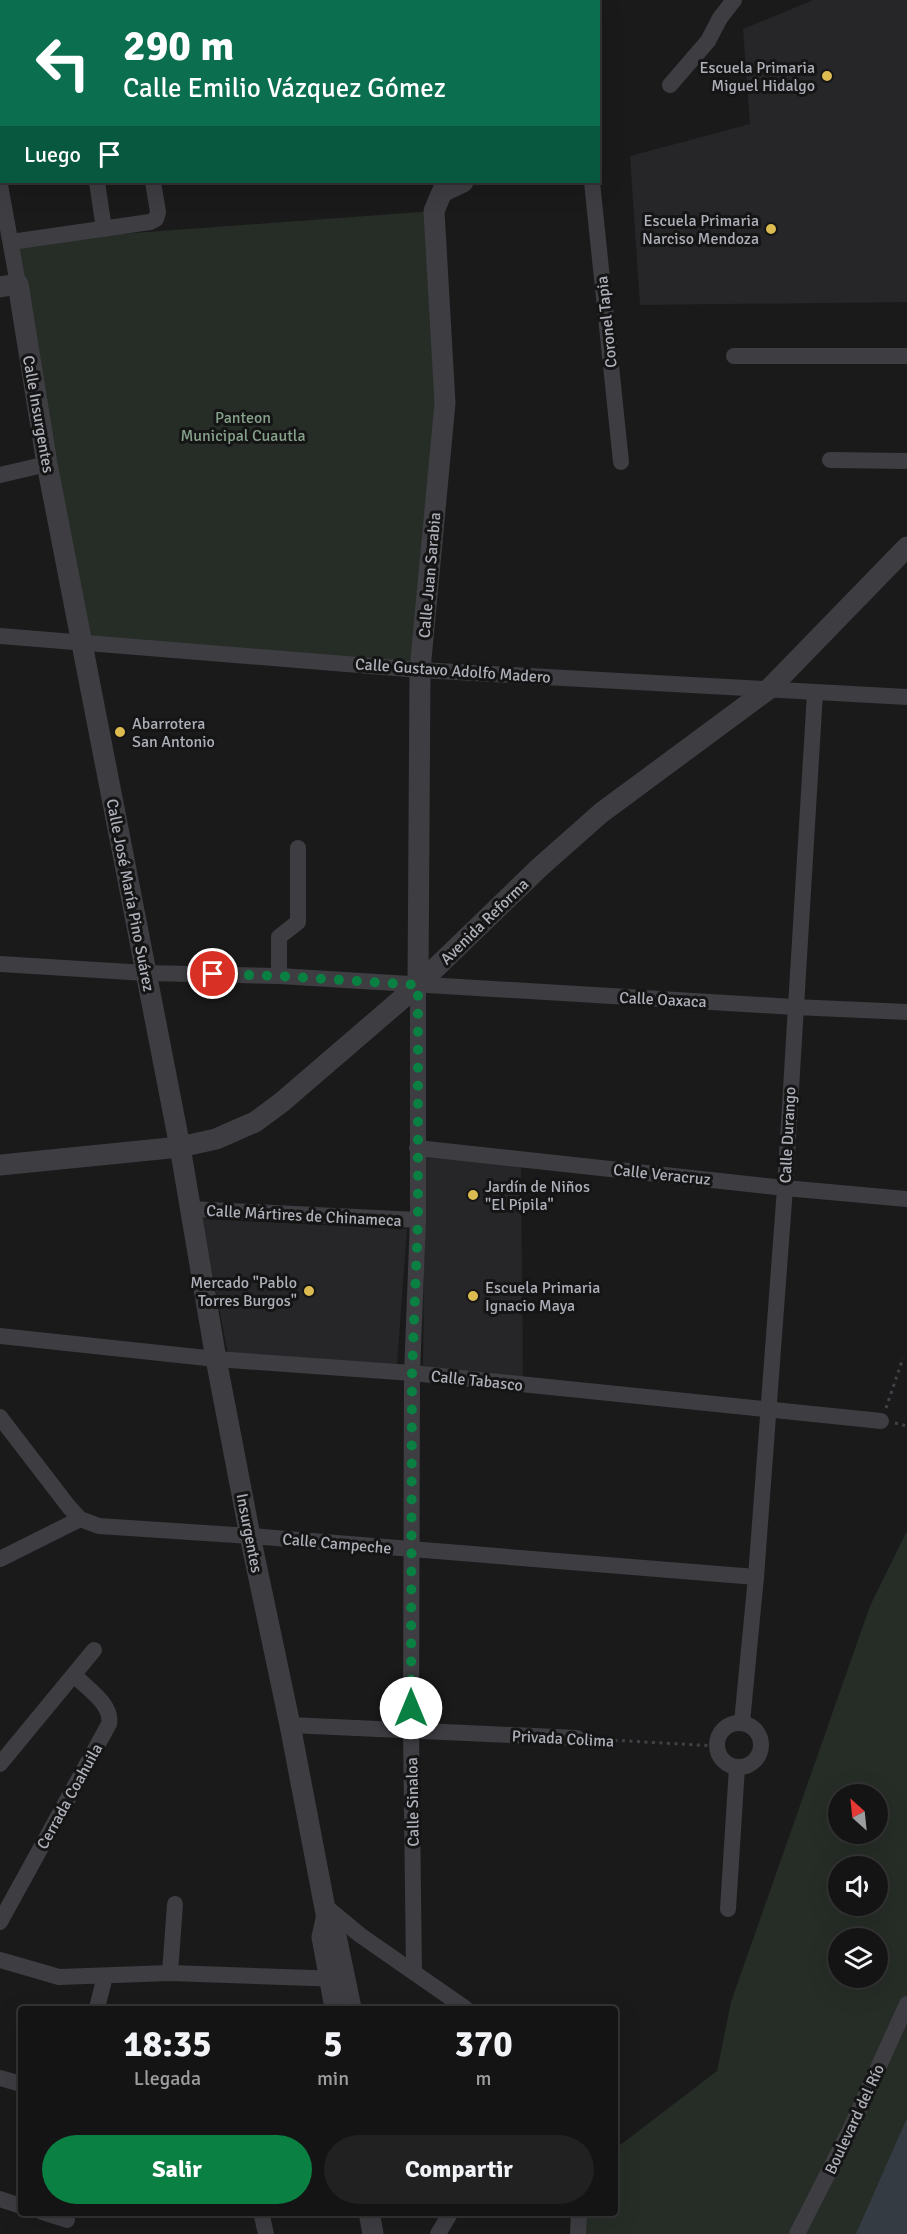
<!DOCTYPE html>
<html lang="es">
<head>
<meta charset="utf-8">
<style>
	body { margin:0; font-family:Signika,sans-serif; background:#212122; color:#f1f3f6; height:100vh; display:flex; flex-direction:column; font-size:22px; white-space:nowrap }
	* { box-sizing:border-box; margin:0 }
	p { font-size:20px; color:#9d9ea0 }
	.icon { flex:none; width:33px; height:33px; fill:none; stroke:currentColor; stroke-width:2; stroke-linecap:round; stroke-linejoin:round }
	.map { position:relative; flex:1; overflow:hidden }
	.drawer { position:absolute; left:18px; top:2006px; width:600px; height:210px; display:flex; flex-direction:column; background:#141414; border-radius:6px; box-shadow:0 6px 24px #0002,0 0 0 2px #333334 }
	.drawer>* { flex:none }
	.guide { position:absolute; left:0px; top:0px; width:600px; height:183px; box-shadow:0 6px 24px #0002,0 0 0 2px #333334; background:#0b6e4f; color:#fff; overflow:hidden }
	.needle { width:39px; rotate:333deg }
	.tools { position:absolute; left:828px; top:1784px; display:grid; gap:12px }
	.tools a { display:grid; place-items:center; width:60px; height:60px; border-radius:50%; background:#141414; box-shadow:0 6px 24px #0002,0 0 0 2px #333334; font-size:30px }
	.pin { position:absolute; display:grid; place-items:center; width:51px; height:51px; color:#fff; margin:-26px; border:3px solid #fff; border-radius:50%; box-shadow:0 2px 6px #0007 }
	.me { position:absolute; width:66px; margin:-33px; rotate:0deg; stroke-linejoin:round; filter:drop-shadow(0 0 4px #0008) }
	.turn { display:flex; align-items:center; gap:21px; height:126px; padding:0 24px; font-size:27px }
	.turn .icon { width:78px; height:78px; stroke-width:2.5 }
	.turn b { display:block; font-size:42px; line-height:51px }
	.then { display:flex; align-items:center; height:57px; padding:0 24px; background:#0003; gap:12px; font-size:22px }
	.eta { display:flex; justify-content:space-evenly; align-items:center; height:102px; text-align:center }
	.eta b { font-size:36px; font-weight:700; line-height:42px }
	.action { display:flex; gap:12px; margin-top:auto; padding:12px 24px }
	.action a { flex:1; height:69px; border-radius:36px; background:#0b8043; color:#fff; font-size:24px; font-weight:700; line-height:69px; text-align:center }
	.action a+a { background:#212122; color:#f1f3f6 }
	.map>svg:first-child { display:block }
	.built { fill:#262628 }
	.green { fill:#262d27; fill-rule:evenodd }
	.water { fill:#353b43 }
	.lines { fill:none; stroke-linecap:round; stroke-linejoin:round }
	.path { stroke:#414247; stroke-width:3; stroke-dasharray:3 4.5; stroke-linecap:butt }
	.service { stroke:#3d3d42; stroke-width:8 }
	.minor { stroke:#3d3d42; stroke-width:16 }
	.tertiary { stroke:#3d3d42; stroke-width:21 }
	.route { stroke:#0b8043; stroke-width:10; stroke-dasharray:0 18 }
	.poi-dot { fill:#dcbb50; stroke:#151516; stroke-width:2 }
	.labels { text-anchor:middle; stroke-width:6; stroke-linejoin:round; paint-order:stroke }
	.poi-label { font-size:16px; fill:#aeb0b9; stroke:#151516; text-anchor:end }
	.street-label { font-size:16px; fill:#aeb0b9; stroke:#151516 }
	.park-label { font-size:16px; fill:#87a28b; stroke:#151516 }
</style>
</head>
<body>
<div class="map">
<svg width="907" height="2234" viewBox="0 0 907 2234">
	<rect width="100%" height="100%" fill="#1a1a1b"/>
	<g class="built">
		<polygon points="813,0 907,0 907,302 640,305 630,156 750,124 743,29"/>
		<polygon points="425,1157 521,1166 523,1379 423,1368"/>
		<polygon points="202,1219 407,1229 397,1364 228,1354"/>
	</g>
	<g class="green">
		<polygon points="434,211 445,403 420,670 81,643 11,242"/>
		<path d="M907 1531V2234H578L583 2213 615 2212V2149L717 2071 731 2002 870 1606ZM838 1794H878V1833H838ZM838 1866H878V1905H838ZM838 1938H878V1977H838Z"/>
	</g>
	<polygon class="water" points="907,2118 907,2234 856,2234"/>
	<g class="lines">
		<g class="path">
			<polyline points="886,1408 903,1358"/>
			<polyline points="895,1423 907,1426"/>
			<polyline points="592,1739 716,1746"/>
		</g>
		<polyline class="service" points="204,0 204,2"/>
		<g class="minor">
			<polyline points="670,85 708,41 720,18 734,0"/>
			<polyline points="97,182 104,229"/>
			<polyline points="592,182 621,462"/>
			<polyline points="0,185 18,284"/>
			<polyline points="11,242 150,222 156,219 158,212 153,182"/>
			<polyline points="734,356 907,356"/>
			<polyline points="830,460 907,461"/>
			<polyline points="0,475 47,464"/>
			<polyline points="0,636 420,670 907,697"/>
			<polyline points="0,964 146,973 279,976 794,1007 907,1012"/>
			<polyline points="279,976 279,937 298,922 298,848"/>
			<polyline points="417,1148 785,1188 907,1199"/>
			<polyline points="190,1209 418,1220"/>
			<polyline points="0,1336 216,1359 412,1373 881,1421"/>
			<polyline points="0,1417 69,1507 80,1519 99,1526 250,1536 756,1577"/>
			<polyline points="0,1559 80,1519"/>
			<polyline points="742,1722 756,1577 785,1188 815,693"/>
			<circle cx="739" cy="1745" r="22"/>
			<polyline points="290,1725 577,1738"/>
			<polyline points="0,1764 94,1650"/>
			<polyline points="325,1906 360,1935 465,2008"/>
			<polyline points="728,1909 737,1767"/>
			<path d="M0 1922 109 1724C113 1705 87 1688 75 1676"/>
			<polyline points="0,1960 59,1977 170,1973 341,1979"/>
			<polyline points="414,1972 411,1730 412,1373 418,1220 418,985"/>
			<polyline points="170,1973 175,1904"/>
			<polyline points="97,2008 105,1976"/>
			<polyline points="0,2078 21,2084"/>
			<polyline points="0,2199 21,2206"/>
			<polyline points="42,2212 67,2220"/>
			<polyline points="261,2212 266,2234"/>
			<polyline points="438,2234 451,2212"/>
			<polyline points="578,2234 579,2212"/>
			<polyline points="797,2234 849,2132 907,2004"/>
		</g>
		<g class="tertiary">
			<polyline points="565,0 565,2"/>
			<polyline points="0,287 18,284 47,464 180,1147 216,1359 250,1536 290,1725 327,1919 336,1936 351,2008"/>
			<polyline points="418,985 420,670 445,403 434,211 442,192 463,182"/>
			<polyline points="0,1165 180,1147 216,1139 255,1122 282,1102 418,985 540,867 601,813 770,688 907,547"/>
			<polyline points="326,1919 322,1937 335,2008"/>
			<polyline points="369,2212 373,2234"/>
		</g>
	</g>
	<g class="lines">
		<polyline class="route" points="213,974 279,976 418,985 418,1220 412,1373 411,1708"/>
	</g>
	<g class="poi-dot">
		<circle cx="827" cy="76" r="6"/>
		<circle cx="771" cy="229" r="6"/>
		<circle cx="120" cy="732" r="6"/>
		<circle cx="473" cy="1195" r="6"/>
		<circle cx="309" cy="1291" r="6"/>
		<circle cx="473" cy="1296" r="6"/>
	</g>
	<g class="labels">
		<g class="poi-label">
			<text x="815" y="73">Escuela Primaria<tspan x="815" dy="18">Miguel Hidalgo</tspan></text>
			<text x="759" y="226">Escuela Primaria<tspan x="759" dy="18">Narciso Mendoza</tspan></text>
			<text x="132" y="729" text-anchor="start">Abarrotera<tspan x="132" dy="18">San Antonio</tspan></text>
			<text x="485" y="1192" text-anchor="start">Jardín de Niños<tspan x="485" dy="18">"El Pípila"</tspan></text>
			<text x="297" y="1288">Mercado "Pablo<tspan x="297" dy="18">Torres Burgos"</tspan></text>
			<text x="485" y="1293" text-anchor="start">Escuela Primaria<tspan x="485" dy="18">Ignacio Maya</tspan></text>
		</g>
		<g class="street-label">
			<text transform="translate(606 322) rotate(-96)" y="6">Coronel Tapia</text>
			<text transform="translate(39 414) rotate(80)" y="6">Calle Insurgentes</text>
			<text transform="translate(429 575) rotate(-85)" y="6">Calle Juan Sarabia</text>
			<text transform="translate(453 670) rotate(4)" y="6">Calle Gustavo Adolfo Madero</text>
			<text transform="translate(131 895) rotate(79)" y="6">Calle José María Pino Suárez</text>
			<text transform="translate(484 921) rotate(-44)" y="6">Avenida Reforma</text>
			<text transform="translate(663 999) rotate(3)" y="6">Calle Oaxaca</text>
			<text transform="translate(787 1135) rotate(-87)" y="6">Calle Durango</text>
			<text transform="translate(662 1174) rotate(6)" y="6">Calle Veracruz</text>
			<text transform="translate(304 1215) rotate(3)" y="6">Calle Mártires de Chinameca</text>
			<text transform="translate(477 1380) rotate(6)" y="6">Calle Tabasco</text>
			<text transform="translate(250 1533) rotate(79)" y="6">Insurgentes</text>
			<text transform="translate(337 1543) rotate(5)" y="6">Calle Campeche</text>
			<text transform="translate(563 1738) rotate(3)" y="6">Privada Colima</text>
			<text transform="translate(69 1796) rotate(-61)" y="6">Cerrada Coahuila</text>
			<text transform="translate(412 1802) rotate(-91)" y="6">Calle Sinaloa</text>
			<text transform="translate(854 2119) rotate(-65)" y="6">Boulevard del Río</text>
		</g>
		<g class="park-label">
			<text x="243" y="423">Panteon<tspan x="243" dy="18">Municipal Cuautla</tspan></text>
		</g>
	</g>
</svg>
<div class="tools">
<a><svg class="needle" viewBox="-14 -14 28 28"><path d="M0-13l5 13h-10z" fill="#e53935"/><path d="M0 13l5-13h-10z" fill="#9d9ea0"/></svg></a>
<a><svg class="icon" aria-label="sound" viewBox="0 0 24 24"><path d="M4 9h4l5-4v14l-5-4H4zM17 9q2 3 0 6"/></svg></a>
<a><svg class="icon" aria-label="layers" viewBox="0 0 24 24"><path d="M12 4l9 5-9 5-9-5zM3 14l9 5 9-5"/></svg></a>
</div>
<div class="pin" style="left:213px;top:974px;background:#d93025"><svg class="icon" aria-label="arrive" viewBox="0 0 24 24"><path d="M6 21V4h12l-3 4 3 4H6"/></svg></div>
<svg class="me" style="left:411px;top:1708px" viewBox="-20 -20 40 40"><circle r="19" fill="#fff"/><path d="M0-13L10 11 0 6-10 11z" fill="#0b8043"/></svg>
<div class="guide">
<div class="turn"><svg class="icon" aria-label="left" viewBox="0 0 24 24"><path d="M17 20v-9H6M10 6l-5 5 5 5"/></svg><div><b>290 m</b>Calle Emilio Vázquez Gómez</div></div>
<div class="then">Luego<svg class="icon" aria-label="arrive" viewBox="0 0 24 24"><path d="M6 21V4h12l-3 4 3 4H6"/></svg></div>
</div>
<section class="drawer">
<div class="eta">
<div><b>18:35</b><p>Llegada</p></div>
<div><b>5</b><p>min</p></div>
<div><b>370</b><p>m</p></div>
</div>
<div class="action"><a>Salir</a><a>Compartir</a></div>
</section>
</div>
</body>
</html>
